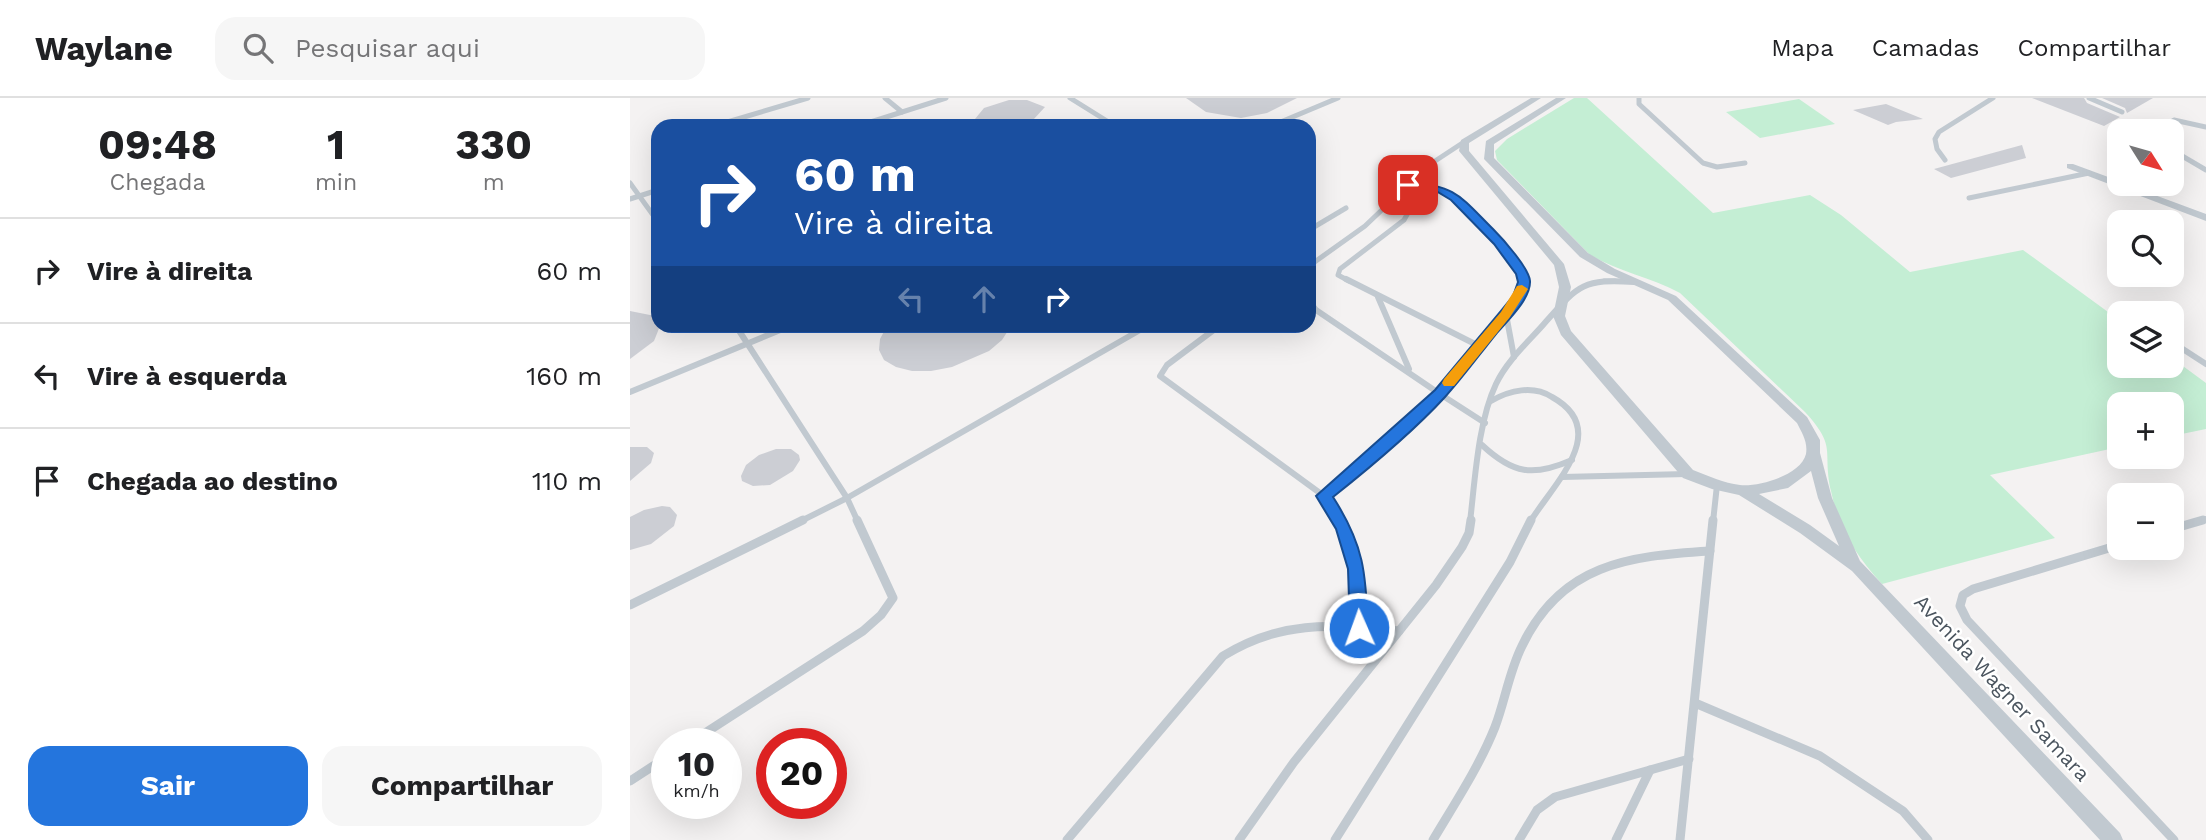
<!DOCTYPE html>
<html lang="pt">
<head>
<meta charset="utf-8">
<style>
	body { margin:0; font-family:"Work Sans",sans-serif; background:#f6f6f6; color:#202124; height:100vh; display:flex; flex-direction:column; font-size:26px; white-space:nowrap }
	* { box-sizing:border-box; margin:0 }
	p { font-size:23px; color:#757577 }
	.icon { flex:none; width:38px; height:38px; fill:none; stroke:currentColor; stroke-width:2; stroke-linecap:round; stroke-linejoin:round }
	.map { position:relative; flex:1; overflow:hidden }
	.details { display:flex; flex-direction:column; background:#fff; width:630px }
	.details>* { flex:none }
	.banner { position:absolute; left:21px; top:21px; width:665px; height:214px; border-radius:21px; box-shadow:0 7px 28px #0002; background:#1a4fa0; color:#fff; overflow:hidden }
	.needle { width:46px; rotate:127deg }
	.fabs { position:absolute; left:1477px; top:21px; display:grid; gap:14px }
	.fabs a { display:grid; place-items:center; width:77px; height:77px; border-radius:14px; background:#fff; box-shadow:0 7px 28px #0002; font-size:35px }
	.speed { position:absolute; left:21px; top:630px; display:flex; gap:14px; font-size:35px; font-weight:700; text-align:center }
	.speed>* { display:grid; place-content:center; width:91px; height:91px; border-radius:50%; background:#fff; box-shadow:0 7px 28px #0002; line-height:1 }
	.speed small { font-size:18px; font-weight:400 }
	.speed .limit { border:10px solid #d22; background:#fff; color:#111 }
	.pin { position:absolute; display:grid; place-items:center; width:60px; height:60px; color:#fff; margin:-30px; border-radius:14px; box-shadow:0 4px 10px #0006 }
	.me { position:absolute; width:77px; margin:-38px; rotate:358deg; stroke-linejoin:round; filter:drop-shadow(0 0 5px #0008) }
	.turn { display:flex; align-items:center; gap:24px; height:147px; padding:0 28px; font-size:32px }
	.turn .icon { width:91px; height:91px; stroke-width:2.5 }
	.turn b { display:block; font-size:49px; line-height:60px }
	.lanes { display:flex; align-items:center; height:66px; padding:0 28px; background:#0003; justify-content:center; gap:35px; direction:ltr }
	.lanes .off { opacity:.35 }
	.eta { display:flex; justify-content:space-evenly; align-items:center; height:119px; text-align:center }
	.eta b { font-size:42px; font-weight:700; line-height:49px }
	.primary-button { display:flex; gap:14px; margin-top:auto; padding:14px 28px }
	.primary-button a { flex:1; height:80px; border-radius:21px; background:#2475dd; color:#fff; font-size:28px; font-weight:700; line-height:80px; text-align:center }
	.primary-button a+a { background:#f6f6f6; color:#202124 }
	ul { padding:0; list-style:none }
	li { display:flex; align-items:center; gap:21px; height:105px; padding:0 28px; border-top:2px solid #e0e0e0 }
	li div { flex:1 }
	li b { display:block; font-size:26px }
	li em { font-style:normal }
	header { display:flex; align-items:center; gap:42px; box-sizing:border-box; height:98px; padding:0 35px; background:#fff; border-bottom:2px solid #e0e0e0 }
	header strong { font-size:33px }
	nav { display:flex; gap:38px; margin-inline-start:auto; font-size:24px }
	.search { width:490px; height:63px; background:#f6f6f6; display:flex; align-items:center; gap:18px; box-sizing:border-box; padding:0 24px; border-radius:21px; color:#757577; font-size:26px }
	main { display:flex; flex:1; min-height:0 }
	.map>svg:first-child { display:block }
	.green { fill:#c4eed4 }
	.building { fill:#ccced4 }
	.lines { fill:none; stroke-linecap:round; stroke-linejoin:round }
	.lane-far2 { stroke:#c1c9d0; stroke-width:5 }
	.lane-far1 { stroke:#c1c9d0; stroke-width:6 }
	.lane { stroke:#c1c9d0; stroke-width:9 }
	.street { fill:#c1c9d0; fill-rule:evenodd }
	.route { fill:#2475dd; stroke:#174c90; stroke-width:2 }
	.slow { fill:#f59e0b }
	.labels { text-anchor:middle; stroke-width:5; stroke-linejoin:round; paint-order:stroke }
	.near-street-label { font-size:21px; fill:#4b555f; stroke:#fff }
</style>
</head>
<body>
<header>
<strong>Waylane</strong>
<div class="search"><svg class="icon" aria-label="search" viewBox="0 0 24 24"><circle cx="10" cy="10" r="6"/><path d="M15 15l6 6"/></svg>Pesquisar aqui</div>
<nav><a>Mapa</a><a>Camadas</a><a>Compartilhar</a></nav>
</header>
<main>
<section class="details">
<div class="eta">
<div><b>09:48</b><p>Chegada</p></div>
<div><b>1</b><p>min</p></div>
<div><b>330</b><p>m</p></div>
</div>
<ul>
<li><svg class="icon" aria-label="right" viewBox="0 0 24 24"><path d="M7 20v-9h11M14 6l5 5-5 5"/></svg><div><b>Vire à direita</b></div><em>60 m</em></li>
<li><svg class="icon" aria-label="left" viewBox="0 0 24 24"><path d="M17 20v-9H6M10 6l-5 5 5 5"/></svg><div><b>Vire à esquerda</b></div><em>160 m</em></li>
<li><svg class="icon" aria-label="arrive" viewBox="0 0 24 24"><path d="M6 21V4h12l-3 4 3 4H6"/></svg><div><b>Chegada ao destino</b></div><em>110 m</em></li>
</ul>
<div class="primary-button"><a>Sair</a><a>Compartilhar</a></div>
</section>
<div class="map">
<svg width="1576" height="742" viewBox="0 0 1576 742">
	<rect width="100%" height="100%" fill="#f4f2f2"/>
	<g class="green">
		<path d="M944 0H957L1083 115 1180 97 1211 117 1280 174 1393 152 1489 222V268H1542V260L1576 285V331L1542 338V306H1489V349L1360 377 1425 440 1252 486C1226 457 1209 432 1201 393 1192 352 1208 350 1175 314L1050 195C1021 179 989 174 960 157L867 62 865 53 877 41Z"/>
		<polygon points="1169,1 1205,26 1130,40 1096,14"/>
	</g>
	<g class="building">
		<polygon points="556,0 667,0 637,15 611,20 576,14"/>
		<polygon points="1402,0 1454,0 1457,5 1490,19 1474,28"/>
		<polygon points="1472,0 1523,0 1497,15 1495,10"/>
		<polygon points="379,2 397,2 415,9 403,22 385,28 356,28 345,21 354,10"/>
		<polygon points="1256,6 1293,21 1266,24 1258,27 1223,12"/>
		<polygon points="1392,47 1396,60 1321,80 1304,71"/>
		<polygon points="0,213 25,218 30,228 24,243 0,261"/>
		<polygon points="257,228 381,228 372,242 359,253 322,269 301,273 282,273 266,269 254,262 249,252 250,241"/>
		<polygon points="0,349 17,349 24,355 21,365 0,383"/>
		<polygon points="146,351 161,351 169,357 170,362 163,373 140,387 123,388 112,383 111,378 116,367 129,357"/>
		<polygon points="32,408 40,409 47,417 44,428 21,446 0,452 0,419 14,412"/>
	</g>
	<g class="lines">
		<g class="lane-far2">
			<polyline points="255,0 272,14"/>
			<polyline points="440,0 485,28"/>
			<polyline points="1009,0 1009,6 1073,65 1087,69 1115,65"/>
			<polyline points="1459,0 1492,14"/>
			<polyline points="84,28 178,0"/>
			<polyline points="228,28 316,0"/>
			<polyline points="641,28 708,0"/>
			<polyline points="1527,33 1544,22 1576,29"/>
			<polyline points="1542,52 1576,72"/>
			<polyline points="1315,62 1307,51 1305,41 1309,34 1363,0"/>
			<polyline points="0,85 28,124"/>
			<path d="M777 87C790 88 803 89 814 94 838 105 887 158 894 183"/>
			<polyline points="1339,100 1459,75"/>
			<polyline points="0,101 28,92"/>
			<polyline points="679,132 716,110"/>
			<polyline points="679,168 735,128 799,67 834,44"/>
			<polyline points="719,183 708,177 710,171 774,122 793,88"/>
			<polyline points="974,183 985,183"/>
		</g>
		<g class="lane-far1">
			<polyline points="716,181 849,248"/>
			<polyline points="748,199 779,271"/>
			<polyline points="679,203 686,212 810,296 882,208 890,195 893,181"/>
			<polyline points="1494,210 1501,215"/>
			<polyline points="876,216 884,259"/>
			<polyline points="106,228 217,400 228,424"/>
			<polyline points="589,228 537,267 530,278 694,398 711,424"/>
			<polyline points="1542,244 1576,266"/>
			<polyline points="0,294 160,228"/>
			<path d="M861 303C880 292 903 287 922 299 982 332 924 385 900 424"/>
			<path d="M852 347C883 376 903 379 942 362"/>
			<polyline points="932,379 1057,376"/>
			<polyline points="694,398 734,366 810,296 855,325"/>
			<polyline points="169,424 217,400 517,228"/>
			<path d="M840 424C845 382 848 324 866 286 877 263 897 245 913 227 947 189 951 180 1004 184"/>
			<polyline points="1083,424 1087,387"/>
			<polyline points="1567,424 1576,421"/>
		</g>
		<g class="lane">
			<path d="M710 422C730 453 728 494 729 530"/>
			<polyline points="1542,431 1573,422"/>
			<polyline points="1489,447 1343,491 1333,497 1330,508 1337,522 1544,742"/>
			<polyline points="0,507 173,422"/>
			<polyline points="1065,605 1190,658 1273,713 1298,742"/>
			<polyline points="58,646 233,533 251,517 263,500 227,422"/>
			<polyline points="0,683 37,659"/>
			<path d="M437 742 593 558C653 521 702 527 769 533"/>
			<polyline points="609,742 664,664 806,487 832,449 839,435 841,422"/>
			<polyline points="705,742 880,464 901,422"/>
			<path d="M803 742C825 705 849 669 865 629 875 603 879 574 892 548 931 466 998 458 1080 453"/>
			<polyline points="889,742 907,712 925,699 1059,661"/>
			<polyline points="986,742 1020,672"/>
			<polyline points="1050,742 1083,422"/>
		</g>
		<g class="street">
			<path d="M901 0H911L839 45V53L934 166 941 189 935 218 941 233 1063 372C1078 378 1094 385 1110 387 1129 389 1171 377 1176 356 1178 344 1172 335 1167 325L1038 202 977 175 950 159 854 61 856 43 926 0H936L864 46V60L958 155 985 171 1046 198 1177 319 1190 342V355L1202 400 1230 463 1490 735 1493 742H1470L1222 473 1170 435 1109 397 1082 391 1053 380 931 237 923 218 929 189 924 167 829 53 831 42ZM1181 373 1188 400 1209 448 1180 427 1129 396 1158 390Z"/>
			<polygon points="1437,66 1443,66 1489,83 1489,86 1495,86 1576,116 1576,123 1437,70"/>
		</g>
	</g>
	<path class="route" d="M778 83C827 89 829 97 863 131 872 140 899 170 900 183 901 201 877 223 866 236 849 257 833 279 815 299 782 335 742 368 703 399 734 447 736 475 738 530L735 535 729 538 722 535 720 530 718 471 706 431 686 398 805 292 871 213 883 198 888 184 886 176 864 146 821 102 806 93 774 89 772 87Z"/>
	<polygon class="slow" points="892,187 898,191 880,219 824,288 814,288 812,285 814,281 871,214 887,188"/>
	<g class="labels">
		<g class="near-street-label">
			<text transform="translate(1372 590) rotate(47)" y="7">Avenida Wagner Samara</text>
		</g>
	</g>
</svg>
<div class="fabs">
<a><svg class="needle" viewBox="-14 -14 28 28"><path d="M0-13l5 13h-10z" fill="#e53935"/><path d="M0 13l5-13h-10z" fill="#757577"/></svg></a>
<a><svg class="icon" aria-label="search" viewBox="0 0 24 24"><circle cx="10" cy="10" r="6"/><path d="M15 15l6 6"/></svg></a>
<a><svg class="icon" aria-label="layers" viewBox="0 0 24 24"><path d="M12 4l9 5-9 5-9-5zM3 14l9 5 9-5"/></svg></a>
<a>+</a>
<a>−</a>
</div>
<div class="speed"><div>10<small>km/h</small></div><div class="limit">20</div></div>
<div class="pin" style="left:778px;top:87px;background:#d93025"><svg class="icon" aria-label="arrive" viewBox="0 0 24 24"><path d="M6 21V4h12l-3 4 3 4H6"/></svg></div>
<svg class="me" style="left:729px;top:530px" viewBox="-20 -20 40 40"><circle r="17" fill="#2475dd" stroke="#fff" stroke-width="3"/><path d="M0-11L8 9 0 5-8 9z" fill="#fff"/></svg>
<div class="banner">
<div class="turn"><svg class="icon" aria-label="right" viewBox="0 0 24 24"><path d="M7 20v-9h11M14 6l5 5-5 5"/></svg><div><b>60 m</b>Vire à direita</div></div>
<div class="lanes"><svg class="icon off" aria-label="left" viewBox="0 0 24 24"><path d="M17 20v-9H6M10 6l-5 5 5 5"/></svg><svg class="icon off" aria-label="ahead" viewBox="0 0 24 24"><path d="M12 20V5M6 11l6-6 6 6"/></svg><svg class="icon" aria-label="right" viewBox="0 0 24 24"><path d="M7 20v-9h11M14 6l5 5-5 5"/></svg></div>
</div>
</div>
</main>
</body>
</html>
